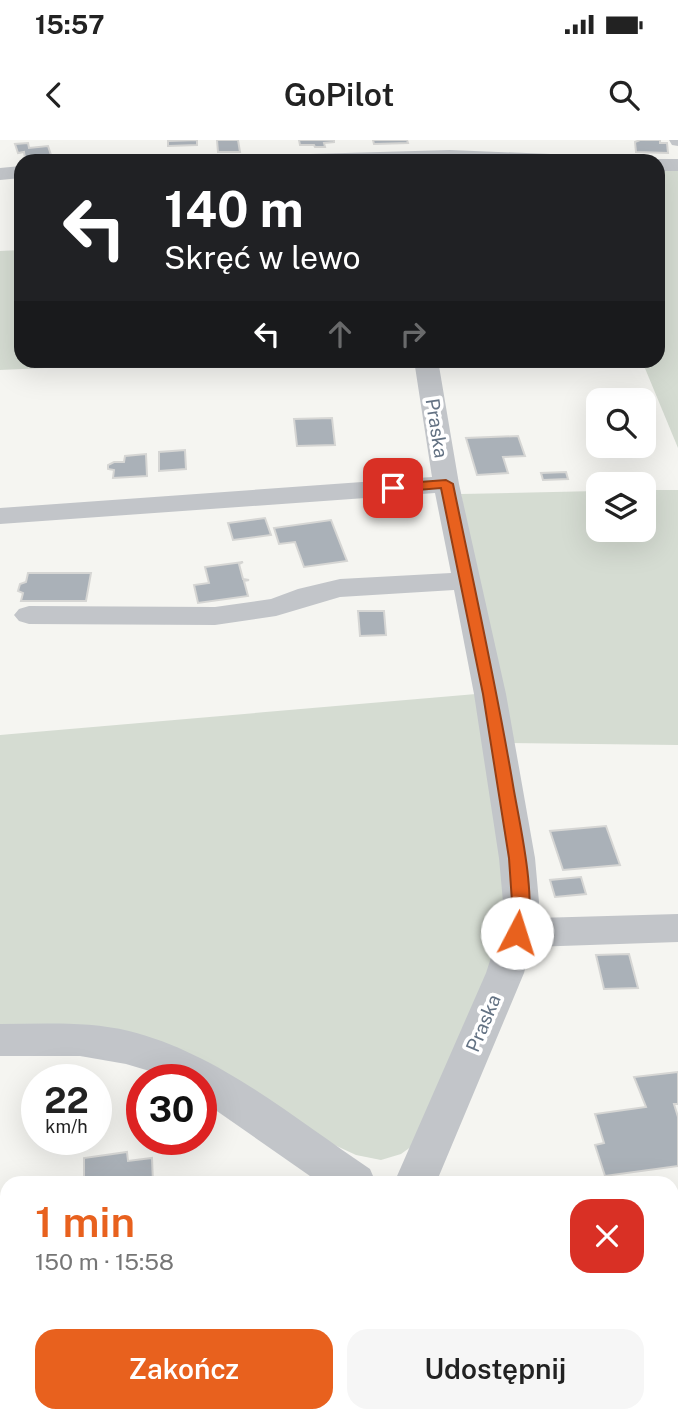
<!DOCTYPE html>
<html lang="pl">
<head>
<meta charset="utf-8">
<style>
	body { margin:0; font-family:"Public Sans",sans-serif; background:#f6f6f6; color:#222; height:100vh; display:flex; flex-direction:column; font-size:26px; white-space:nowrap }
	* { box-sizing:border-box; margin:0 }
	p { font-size:23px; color:#767676 }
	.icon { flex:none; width:38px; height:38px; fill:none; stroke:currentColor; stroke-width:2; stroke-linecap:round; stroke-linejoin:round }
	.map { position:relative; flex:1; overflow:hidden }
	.drawer { position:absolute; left:0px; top:1036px; width:679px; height:247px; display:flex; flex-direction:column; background:#fff; border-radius:21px 21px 0 0; box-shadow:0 7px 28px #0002 }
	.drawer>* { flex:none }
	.hud { position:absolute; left:14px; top:14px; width:651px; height:214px; border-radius:21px; box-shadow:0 7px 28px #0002; background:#202124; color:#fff; overflow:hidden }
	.fabs { position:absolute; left:586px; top:248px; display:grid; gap:14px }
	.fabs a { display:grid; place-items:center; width:70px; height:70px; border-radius:14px; background:#fff; box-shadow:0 7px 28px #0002; font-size:35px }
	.speed { position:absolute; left:21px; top:924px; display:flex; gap:14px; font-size:35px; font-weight:700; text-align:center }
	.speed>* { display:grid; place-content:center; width:91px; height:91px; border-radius:50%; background:#fff; box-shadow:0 7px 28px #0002; line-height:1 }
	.speed small { font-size:18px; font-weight:400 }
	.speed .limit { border:10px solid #d22; background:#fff; color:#111 }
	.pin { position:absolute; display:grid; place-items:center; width:60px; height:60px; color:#fff; margin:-30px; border-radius:14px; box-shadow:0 4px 10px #0006 }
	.me { position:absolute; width:77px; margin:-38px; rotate:5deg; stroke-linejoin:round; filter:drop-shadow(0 0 5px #0008) }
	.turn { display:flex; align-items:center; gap:24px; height:147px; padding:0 35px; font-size:32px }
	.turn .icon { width:91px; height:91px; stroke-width:2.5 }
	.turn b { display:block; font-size:49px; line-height:60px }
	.lanes { display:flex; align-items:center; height:66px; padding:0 35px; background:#0003; justify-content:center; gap:35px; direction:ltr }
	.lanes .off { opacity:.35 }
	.round { display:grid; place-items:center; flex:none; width:74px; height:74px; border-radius:21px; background:#f6f6f6 }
	.overview { display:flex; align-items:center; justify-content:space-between; height:119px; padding:0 35px }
	h1 { font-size:42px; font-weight:600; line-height:52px; color:#e8611e }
	.action { display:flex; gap:14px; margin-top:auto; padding:14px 35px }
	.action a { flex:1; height:80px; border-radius:21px; background:#e8611e; color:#fff; font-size:28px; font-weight:600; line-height:80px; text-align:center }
	.action a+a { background:#f6f6f6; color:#222 }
	.status { display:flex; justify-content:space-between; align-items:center; height:49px; padding:0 35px; background:#fff; direction:ltr }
	.status svg { height:19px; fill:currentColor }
	header { display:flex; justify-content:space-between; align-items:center; height:91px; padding:0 35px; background:#fff; font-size:32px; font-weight:600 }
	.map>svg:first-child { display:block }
	.green { fill:#d5dcd2 }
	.building { fill:#aab1b8; stroke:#d6d6d4; stroke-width:2 }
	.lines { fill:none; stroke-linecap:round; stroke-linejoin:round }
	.minor { fill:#c2c5c9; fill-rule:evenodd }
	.route { fill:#e8611e; stroke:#973f14; stroke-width:2 }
	.labels { text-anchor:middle; stroke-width:7; stroke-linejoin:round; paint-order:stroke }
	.street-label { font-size:19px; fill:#637283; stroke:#fff }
</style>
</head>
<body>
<div class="status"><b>15:57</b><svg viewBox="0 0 49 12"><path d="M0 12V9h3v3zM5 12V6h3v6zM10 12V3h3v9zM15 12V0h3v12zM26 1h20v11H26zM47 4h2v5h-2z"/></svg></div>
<header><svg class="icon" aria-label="back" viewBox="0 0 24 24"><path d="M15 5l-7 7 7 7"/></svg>GoPilot<svg class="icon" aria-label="search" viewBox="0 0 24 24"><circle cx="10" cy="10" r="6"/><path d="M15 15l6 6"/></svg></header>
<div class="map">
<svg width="678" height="1282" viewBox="0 0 678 1282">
	<rect width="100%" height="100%" fill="#f5f5f1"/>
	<g class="green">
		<polygon points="658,27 678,28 678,308 642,221 658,220"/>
		<polygon points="21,110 21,220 202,221 0,230 0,111"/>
		<polygon points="644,350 678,350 678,605 508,603 461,354 598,351 598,390 644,390"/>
		<polygon points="476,554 505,719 503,795 419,1001 401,1014 381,1020 356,1015 313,995 208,925 0,888 0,595"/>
		<polygon points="398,1276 477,1276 481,1282 400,1282"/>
	</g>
	<g class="building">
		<polygon points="197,0 197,5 168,6 168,1"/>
		<polygon points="217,0 238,0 240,12 218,12"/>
		<polygon points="299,0 334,0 334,2 324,3 325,7 315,7 314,5 300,5"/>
		<polygon points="373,0 407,0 408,3 374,4"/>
		<polygon points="640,0 660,0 660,3 667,3 668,13 636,12 635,2"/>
		<polygon points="28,3 29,8 48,6 51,15 25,18 24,12 18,13 15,4"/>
		<polygon points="332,278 335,305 297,306 294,279"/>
		<polygon points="518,296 525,316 503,317 508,333 477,335 466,298"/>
		<polygon points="185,310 186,329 159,331 159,312"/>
		<polygon points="146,314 147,336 113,338 114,330 108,329 108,325 114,322 124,322 125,316"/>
		<polygon points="566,332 568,339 543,340 541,333"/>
		<polygon points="265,378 271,395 233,400 228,383"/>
		<polygon points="331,380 347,421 304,427 295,402 279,404 274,388"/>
		<polygon points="243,422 239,424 243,439 249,440 244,441 248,456 198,463 194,445 209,443 205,427"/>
		<polygon points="28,433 91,433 86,461 21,461 23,453 18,451 20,444 26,442"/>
		<polygon points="358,471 384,471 386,495 360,496"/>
		<polygon points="606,686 620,725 563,730 550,691"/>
		<polygon points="581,737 586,754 555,757 550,740"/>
		<polygon points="629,814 638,848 604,849 596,815"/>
		<polygon points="678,932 678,964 674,964 678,977 678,1026 605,1036 595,1005 604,1003 595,974 646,967 634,937"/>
		<polygon points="127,1012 128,1021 152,1018 153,1043 84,1043 84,1018"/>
	</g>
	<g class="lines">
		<g class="minor">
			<polygon points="669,0 678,0 678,6 672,5"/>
			<polygon points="450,10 575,15 584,21 266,21 275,15"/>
			<polygon points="658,19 678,19 678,31 658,31 658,21 651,21"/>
			<polygon points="21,26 21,38 0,40 0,28"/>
			<polygon points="414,220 438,220 459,344 506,554 535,718 539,762 537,778 678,774 678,802 531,807 524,833 436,1043 394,1043 486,833 499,793 503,762 499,718 474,554 454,450 340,457 276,476 215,485 29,484 19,481 14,475 19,469 29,466 215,467 271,459 298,449 340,439 451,433 435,353 0,384 0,368 432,337"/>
			<path d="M0 884C43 884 87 881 129 891 218 913 295 979 370 1029L376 1043H320L201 960V940H169L153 932 126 924 80 916H0Z"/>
			<rect x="0" y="1142" width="7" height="44"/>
			<rect x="672" y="1216" width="6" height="48"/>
			<polygon points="475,1276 578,1276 576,1282 477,1282"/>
		</g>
	</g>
	<path class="route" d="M446 340 453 344C474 446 497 548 514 651 520 685 539 769 524 798H511L508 793 512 762 509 718 483 554 441 348 393 352 387 348 393 344Z"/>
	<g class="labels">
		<g class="street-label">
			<text transform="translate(437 288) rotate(81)" y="7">Praska</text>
			<text transform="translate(483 883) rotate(-67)" y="7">Praska</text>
		</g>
	</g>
</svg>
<div class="fabs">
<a><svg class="icon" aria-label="search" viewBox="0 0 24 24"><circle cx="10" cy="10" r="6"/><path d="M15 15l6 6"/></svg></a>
<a><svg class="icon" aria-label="layers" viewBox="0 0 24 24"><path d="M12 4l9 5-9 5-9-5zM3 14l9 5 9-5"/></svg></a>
</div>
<div class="speed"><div>22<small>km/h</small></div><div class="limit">30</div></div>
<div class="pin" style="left:393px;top:348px;background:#d93025"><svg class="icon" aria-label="arrive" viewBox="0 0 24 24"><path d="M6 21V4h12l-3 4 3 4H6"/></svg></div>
<svg class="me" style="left:517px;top:793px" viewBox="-20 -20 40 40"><circle r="19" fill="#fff"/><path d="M0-13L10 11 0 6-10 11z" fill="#e8611e"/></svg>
<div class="hud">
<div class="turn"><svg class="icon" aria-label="left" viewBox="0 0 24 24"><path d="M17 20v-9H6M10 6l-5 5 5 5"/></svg><div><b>140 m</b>Skręć w lewo</div></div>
<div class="lanes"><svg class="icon" aria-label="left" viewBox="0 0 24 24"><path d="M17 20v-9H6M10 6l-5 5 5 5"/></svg><svg class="icon off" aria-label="ahead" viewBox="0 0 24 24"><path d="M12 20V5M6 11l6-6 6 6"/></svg><svg class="icon off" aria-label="right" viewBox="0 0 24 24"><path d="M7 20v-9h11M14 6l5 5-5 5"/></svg></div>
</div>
<section class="drawer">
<div class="overview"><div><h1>1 min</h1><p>150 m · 15:58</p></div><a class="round" style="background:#d93025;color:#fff"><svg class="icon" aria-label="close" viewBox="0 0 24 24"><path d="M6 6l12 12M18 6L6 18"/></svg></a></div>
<div class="action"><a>Zakończ</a><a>Udostępnij</a></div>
</section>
</div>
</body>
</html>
